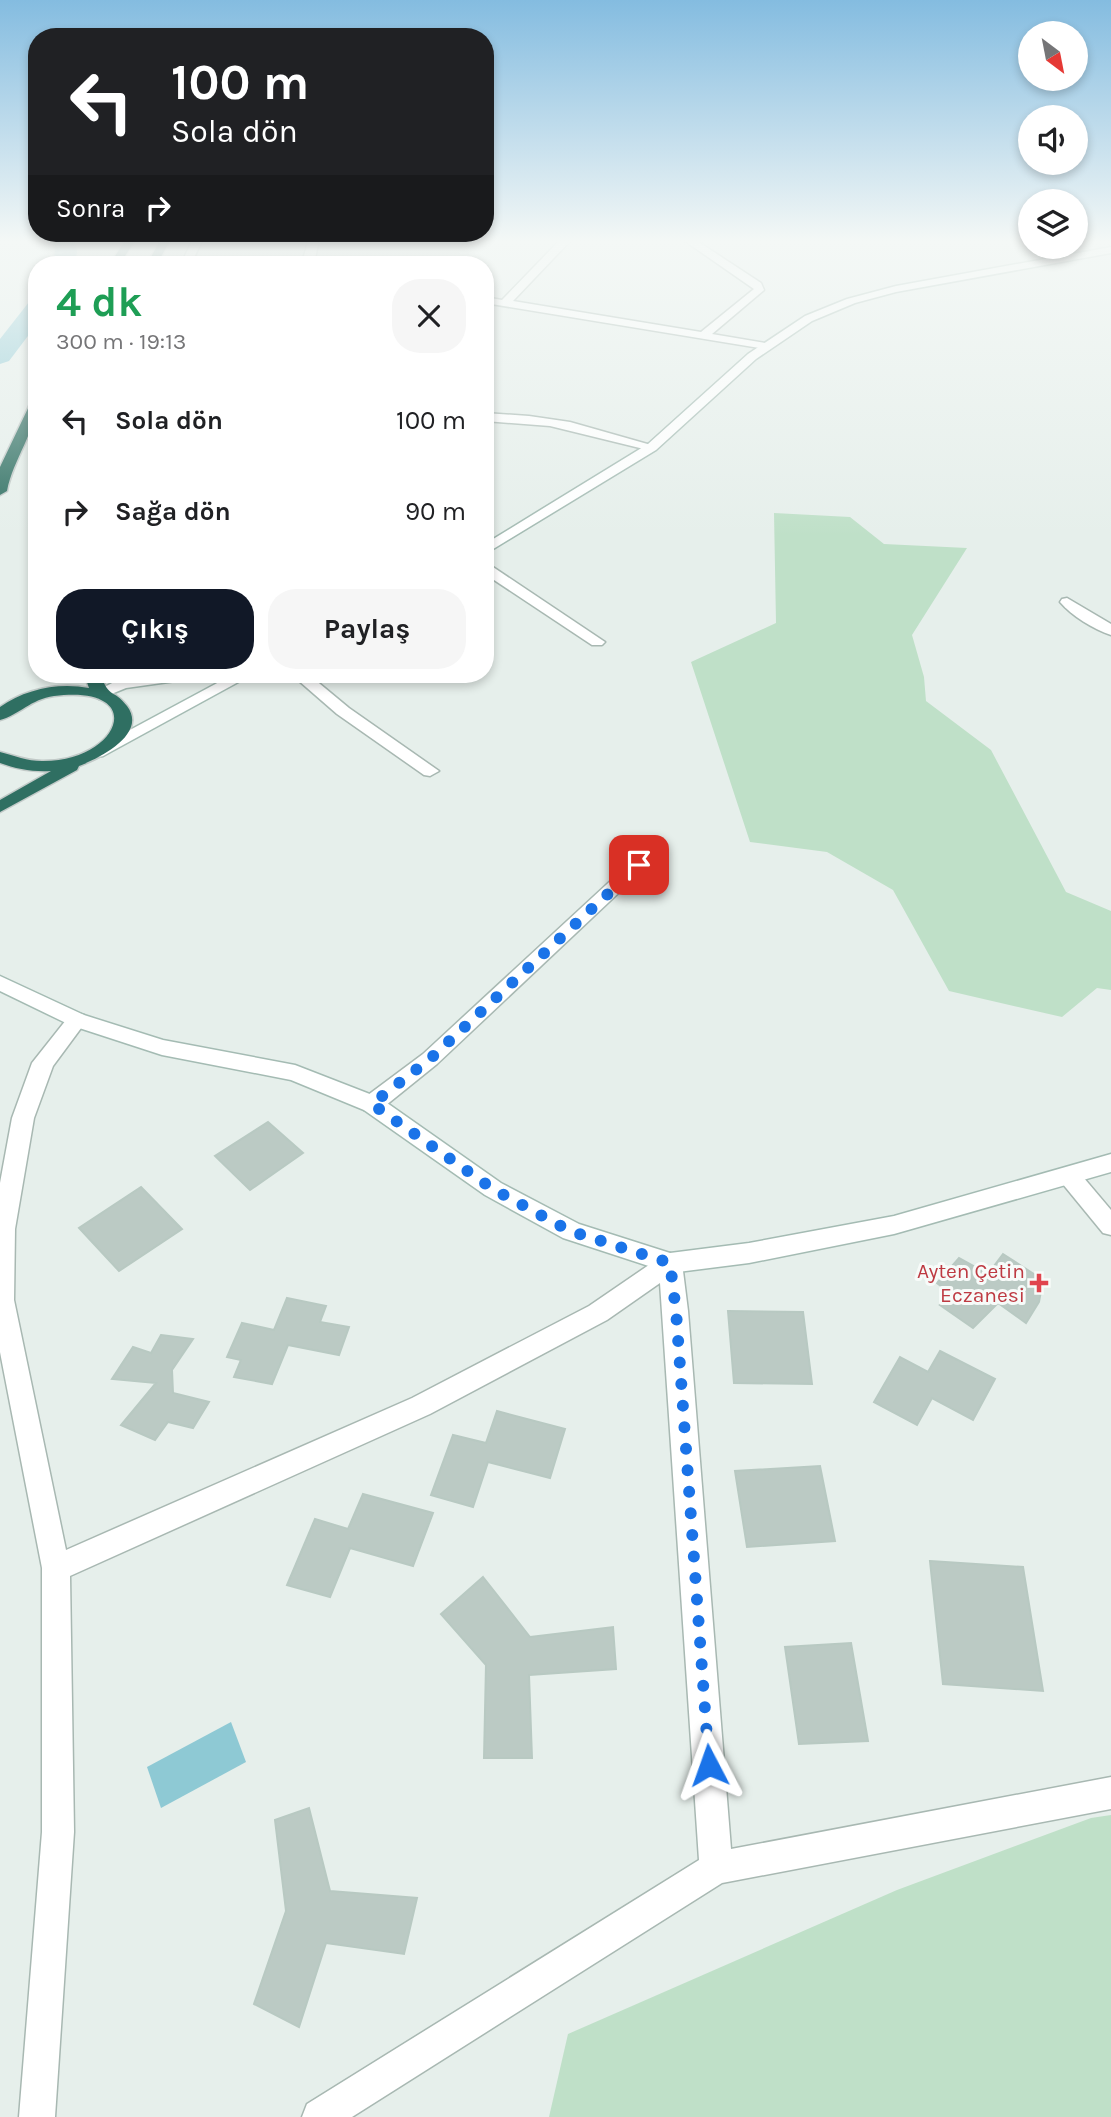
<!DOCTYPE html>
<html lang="tr">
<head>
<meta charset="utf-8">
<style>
	body { margin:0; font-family:Karla,sans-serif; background:#f6f6f6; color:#202124; height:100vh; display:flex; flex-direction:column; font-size:26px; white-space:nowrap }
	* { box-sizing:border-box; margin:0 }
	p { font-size:23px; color:#757577 }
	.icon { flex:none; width:38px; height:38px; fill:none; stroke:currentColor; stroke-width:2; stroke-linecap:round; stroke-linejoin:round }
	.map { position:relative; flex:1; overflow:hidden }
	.details { position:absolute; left:28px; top:256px; width:466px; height:427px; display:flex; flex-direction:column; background:#fff; border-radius:28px; box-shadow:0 4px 10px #0003 }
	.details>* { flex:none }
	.guide { position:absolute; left:28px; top:28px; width:466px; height:214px; border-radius:28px; box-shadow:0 4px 10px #0003; background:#202124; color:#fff; overflow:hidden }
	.needle { width:46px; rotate:148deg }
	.buttons { position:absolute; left:1018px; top:21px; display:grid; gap:14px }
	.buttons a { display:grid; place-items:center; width:70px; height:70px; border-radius:50%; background:#fff; box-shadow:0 4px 10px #0003; font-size:35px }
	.pin { position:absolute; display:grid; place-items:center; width:60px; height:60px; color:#fff; margin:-30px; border-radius:14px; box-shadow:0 4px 10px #0006 }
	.me { position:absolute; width:77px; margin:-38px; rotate:356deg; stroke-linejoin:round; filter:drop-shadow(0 0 5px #0008) }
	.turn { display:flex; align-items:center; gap:24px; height:147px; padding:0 28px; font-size:32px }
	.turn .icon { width:91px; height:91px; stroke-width:2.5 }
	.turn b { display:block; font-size:49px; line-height:60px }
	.then { display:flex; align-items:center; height:66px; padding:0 28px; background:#0003; gap:14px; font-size:26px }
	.round { display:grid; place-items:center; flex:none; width:74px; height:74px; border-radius:28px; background:#f6f6f6 }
	.head { display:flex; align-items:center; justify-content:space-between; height:119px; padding:0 28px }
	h1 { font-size:42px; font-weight:700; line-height:52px; color:#1e9e55 }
	.button { display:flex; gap:14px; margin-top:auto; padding:14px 28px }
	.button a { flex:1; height:80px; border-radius:28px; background:#111827; color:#fff; font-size:28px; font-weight:700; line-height:80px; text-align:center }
	.button a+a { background:#f6f6f6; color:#202124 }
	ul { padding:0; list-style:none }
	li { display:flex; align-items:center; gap:21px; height:91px; padding:0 28px }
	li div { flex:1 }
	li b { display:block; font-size:26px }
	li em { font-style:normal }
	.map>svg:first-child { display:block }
	.green { fill:#bfe0c8 }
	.water { fill:#8ec9d4 }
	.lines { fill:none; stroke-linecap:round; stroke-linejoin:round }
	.river { fill:#8ec9d4; fill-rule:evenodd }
	.building { fill:#bbcac4; stroke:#b8c9c2; stroke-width:2 }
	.street-casing { stroke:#a8b8b2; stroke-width:3 }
	.secondary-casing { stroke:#a4bbb3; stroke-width:3 }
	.highway-casing { stroke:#c2cac8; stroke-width:3 }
	.street { fill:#fff; fill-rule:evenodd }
	.secondary { fill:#fff; fill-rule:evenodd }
	.highway { fill:#2f6f62; fill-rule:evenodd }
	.route { stroke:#1a73e8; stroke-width:12; stroke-dasharray:0 21.6 }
	.health-dot { fill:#e0444e; stroke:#f7fbf9; stroke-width:2.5 }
	.labels { text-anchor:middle; stroke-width:6; stroke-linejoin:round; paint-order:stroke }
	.health-label { font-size:21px; fill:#be3a42; stroke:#f7fbf9; text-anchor:end }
</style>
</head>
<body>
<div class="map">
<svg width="1111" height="2117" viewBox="0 0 1111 2117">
	<rect width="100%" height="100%" fill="#e6efeb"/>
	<g class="green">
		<polygon points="774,513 850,517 884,544 967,548 912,635 924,677 926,701 991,750 1066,892 1111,911 1111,990 1097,988 1062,1017 949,991 893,890 827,852 750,842 691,662 776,623"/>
		<polygon points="1111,1815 1111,2117 549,2117 568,2034 897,1890 1091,1818"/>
	</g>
	<polygon class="water" points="231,1722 246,1762 161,1808 147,1767"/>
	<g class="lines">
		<g class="river">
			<polygon points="52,239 74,239 77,251 75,264 53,264 55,251"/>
			<polygon points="37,300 37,324 9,361 0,364 0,339 29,302"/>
		</g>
	</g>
	<g class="building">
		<polygon points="268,1122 303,1153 250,1190 215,1156"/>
		<polygon points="141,1187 182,1229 119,1271 79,1228"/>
		<polygon points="1003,1254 1043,1280 1039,1302 1026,1323 998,1303 973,1328 940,1305 954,1296 937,1283 959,1258 988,1274"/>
		<polygon points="287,1298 326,1306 320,1322 349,1327 339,1355 288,1345 272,1384 234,1377 241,1360 227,1357 242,1323 274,1330"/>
		<polygon points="728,1311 803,1312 812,1384 734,1383"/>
		<polygon points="161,1335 193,1339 172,1370 173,1393 209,1402 193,1428 168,1422 155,1440 121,1425 156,1383 112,1379 133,1347 151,1353"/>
		<polygon points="940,1351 995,1379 973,1420 932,1398 917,1425 874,1402 900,1357 928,1372"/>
		<polygon points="497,1411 565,1429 550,1478 488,1462 473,1507 431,1495 453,1435 486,1443"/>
		<polygon points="820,1466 835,1541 747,1547 735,1471"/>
		<polygon points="363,1494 433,1513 413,1566 350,1548 330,1597 287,1585 315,1519 348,1529"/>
		<polygon points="930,1561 1023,1567 1043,1691 943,1684"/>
		<polygon points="483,1577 530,1637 613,1627 616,1669 529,1675 532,1758 484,1758 486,1665 441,1614"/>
		<polygon points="851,1643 868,1741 799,1744 785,1647"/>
		<polygon points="309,1808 330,1891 417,1898 404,1954 326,1943 299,2027 254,2004 286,1911 275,1820"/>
	</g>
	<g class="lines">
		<defs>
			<g id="street">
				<polygon points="193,239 203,239 191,264 181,264"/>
				<polygon points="309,239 319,239 314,264 304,264 303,259"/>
				<polygon points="561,239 572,239 513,301 701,332 754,289 682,239 694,239 761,283 764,290 712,334 765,343 771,346 765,349 485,303 485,297 502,300"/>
				<polygon points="1045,247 1057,247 1076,257 1067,259"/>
				<polygon points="485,413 529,416 570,422 658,447 652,451 550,426 485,421"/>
				<polygon points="485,564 490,565 605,642 602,645 592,645 485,574"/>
				<path d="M1067 598 1111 624V635C1093 629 1072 616 1060 602L1062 599Z"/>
				<polygon points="291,674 308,674 349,708 439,771 430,776 424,775 337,714"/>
				<polygon points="638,859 647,865 644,869 437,1064 380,1110 372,1112 364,1110 361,1104 364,1098 423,1054 632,861"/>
				<polygon points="77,1013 84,1015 87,1020 53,1066 34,1118 15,1229 14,1300 66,1550 412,1398 589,1306 662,1256 670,1253 678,1256 682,1263 688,1311 731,1849 1111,1777 1111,1809 722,1883 352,2117 302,2117 307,2104 699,1860 660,1283 607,1320 430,1414 70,1576 74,1832 55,2117 19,2117 42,1832 42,1568 0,1352 0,1183 12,1118 32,1063 70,1015"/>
				<polygon points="1070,1168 1078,1171 1111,1210 1111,1235 1103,1233 1062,1183 1059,1177 1062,1171"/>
			</g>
			<g id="secondary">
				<polygon points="1111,247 1111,253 896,292 855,303 812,321 756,359 656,450 485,554 485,544 648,444 748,354 805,316 847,299 896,286"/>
				<polygon points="160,674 198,674 190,679 126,688 99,699 91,694 116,681"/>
				<polygon points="234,674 253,674 103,756 97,757 89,752"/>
				<polygon points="0,976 84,1015 163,1040 295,1065 380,1098 501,1183 579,1224 670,1253 749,1243 894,1216 1111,1154 1111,1172 894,1234 749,1263 670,1273 563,1238 485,1195 364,1110 291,1080 162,1055 70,1025 0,991"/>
			</g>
			<g id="highway">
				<polygon points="126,239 136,239 120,264 110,264"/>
				<polygon points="161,239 171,239 157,264 147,264"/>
				<path d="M37 398C37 431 13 459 7 491L0 495V467L31 402Z"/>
				<path d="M84 674H100C110 700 113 688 127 706 148 734 100 758 79 766L77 770 0 812V800L51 771C33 772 16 769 0 763V752C15 756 27 761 42 761 120 762 150 684 54 696 31 699 19 715 0 720V707C25 689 59 682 89 688Z"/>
			</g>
		</defs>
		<use href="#street" class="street-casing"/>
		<use href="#secondary" class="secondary-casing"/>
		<use href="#highway" class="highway-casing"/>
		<use href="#street" class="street"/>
		<use href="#secondary" class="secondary"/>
		<use href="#highway" class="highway"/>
	</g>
	<linearGradient id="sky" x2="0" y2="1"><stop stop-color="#84bce0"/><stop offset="0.45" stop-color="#f4f8f6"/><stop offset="1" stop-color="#f4f8f6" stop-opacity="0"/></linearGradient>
	<rect width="1111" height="536" fill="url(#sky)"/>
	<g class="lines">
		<polyline class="route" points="639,865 430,1059 372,1104 493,1189 570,1231 670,1263 676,1311 709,1765"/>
	</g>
	<path class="health-dot" d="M1035.5 1272.5h7v7h7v7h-7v7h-7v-7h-7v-7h7z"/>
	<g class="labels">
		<g class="health-label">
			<text x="1025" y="1278">Ayten Çetin<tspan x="1025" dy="24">Eczanesi</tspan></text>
		</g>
	</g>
</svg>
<div class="buttons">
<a><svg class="needle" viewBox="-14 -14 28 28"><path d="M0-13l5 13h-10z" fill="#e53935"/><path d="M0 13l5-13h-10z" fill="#757577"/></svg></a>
<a><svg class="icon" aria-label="sound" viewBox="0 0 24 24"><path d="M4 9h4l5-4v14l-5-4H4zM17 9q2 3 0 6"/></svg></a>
<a><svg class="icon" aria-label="layers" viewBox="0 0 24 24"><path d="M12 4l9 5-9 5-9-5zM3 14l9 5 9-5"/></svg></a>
</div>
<div class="pin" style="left:639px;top:865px;background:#d93025"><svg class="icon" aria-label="arrive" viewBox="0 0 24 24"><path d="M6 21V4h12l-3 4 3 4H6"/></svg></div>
<svg class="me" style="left:709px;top:1765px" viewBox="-20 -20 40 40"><path d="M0-17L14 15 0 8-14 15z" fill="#1a73e8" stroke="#fff" stroke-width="4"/></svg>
<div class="guide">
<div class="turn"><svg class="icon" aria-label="left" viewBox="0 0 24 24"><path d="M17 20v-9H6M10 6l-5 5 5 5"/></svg><div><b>100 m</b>Sola dön</div></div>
<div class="then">Sonra<svg class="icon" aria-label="right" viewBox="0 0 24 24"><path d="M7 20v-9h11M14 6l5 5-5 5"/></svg></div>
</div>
<section class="details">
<div class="head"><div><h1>4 dk</h1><p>300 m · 19:13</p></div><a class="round"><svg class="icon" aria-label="close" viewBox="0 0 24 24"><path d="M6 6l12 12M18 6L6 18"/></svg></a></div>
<ul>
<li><svg class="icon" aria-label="left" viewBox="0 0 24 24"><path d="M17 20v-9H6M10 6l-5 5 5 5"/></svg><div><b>Sola dön</b></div><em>100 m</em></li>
<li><svg class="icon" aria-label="right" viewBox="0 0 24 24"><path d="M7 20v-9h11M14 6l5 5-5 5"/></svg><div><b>Sağa dön</b></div><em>90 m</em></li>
</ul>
<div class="button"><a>Çıkış</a><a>Paylaş</a></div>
</section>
</div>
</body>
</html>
